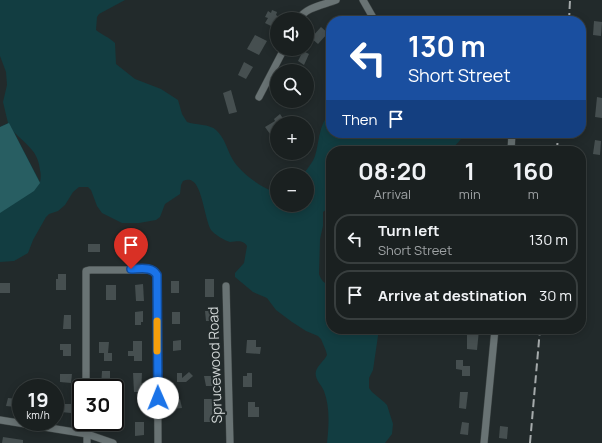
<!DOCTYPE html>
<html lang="en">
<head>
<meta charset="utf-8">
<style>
	body { margin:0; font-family:Manrope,sans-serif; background:#232829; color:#f1f3f6; height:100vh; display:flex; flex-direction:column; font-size:15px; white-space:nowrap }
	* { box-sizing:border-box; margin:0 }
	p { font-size:13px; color:#9fa3a5 }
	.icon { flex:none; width:22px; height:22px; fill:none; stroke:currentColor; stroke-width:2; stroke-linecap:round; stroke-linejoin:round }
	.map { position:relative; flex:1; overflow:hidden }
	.sheet { position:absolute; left:326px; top:146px; width:260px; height:188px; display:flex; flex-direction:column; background:#1a2020; border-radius:16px; box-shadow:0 2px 10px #0003,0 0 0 1px #383e3e }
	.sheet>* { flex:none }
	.banner { position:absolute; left:326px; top:16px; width:260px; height:122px; border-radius:16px; box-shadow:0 2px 10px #0003,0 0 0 1px #383e3e; background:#1a4fa0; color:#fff; overflow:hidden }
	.controls { position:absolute; left:270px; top:12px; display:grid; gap:8px }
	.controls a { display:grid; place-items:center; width:44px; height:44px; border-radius:50%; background:#1a2020; box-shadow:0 2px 10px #0003,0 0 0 1px #383e3e; font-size:20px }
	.speed { position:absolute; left:12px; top:379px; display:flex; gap:8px; font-size:20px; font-weight:700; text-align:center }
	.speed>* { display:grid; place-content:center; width:52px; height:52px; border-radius:50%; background:#1a2020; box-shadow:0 2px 10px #0003,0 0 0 1px #383e3e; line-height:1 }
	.speed small { font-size:10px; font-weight:400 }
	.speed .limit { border:2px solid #111; border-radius:6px; background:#fff; color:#111 }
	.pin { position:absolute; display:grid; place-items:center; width:34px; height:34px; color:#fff; margin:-41px -17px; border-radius:50% 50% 50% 0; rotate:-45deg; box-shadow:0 0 4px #0007 }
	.pin .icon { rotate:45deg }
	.me { position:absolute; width:44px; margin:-22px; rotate:359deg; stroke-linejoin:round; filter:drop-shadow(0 0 3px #0008) }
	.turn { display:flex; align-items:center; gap:14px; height:84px; padding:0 16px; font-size:18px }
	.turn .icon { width:52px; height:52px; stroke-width:2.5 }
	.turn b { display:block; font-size:28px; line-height:34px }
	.then { display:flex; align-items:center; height:38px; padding:0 16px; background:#0003; gap:8px; font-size:15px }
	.eta { display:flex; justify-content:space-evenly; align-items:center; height:68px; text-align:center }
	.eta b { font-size:24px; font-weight:700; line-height:28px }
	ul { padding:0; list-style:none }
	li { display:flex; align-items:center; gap:12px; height:50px; margin:0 8px 6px; padding:0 8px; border:2px solid #383e3e; border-radius:16px }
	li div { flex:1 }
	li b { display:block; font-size:15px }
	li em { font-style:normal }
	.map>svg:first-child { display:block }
	.green { fill:#123d41; fill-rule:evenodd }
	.forest { fill:#285e62 }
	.building { fill:#464f50 }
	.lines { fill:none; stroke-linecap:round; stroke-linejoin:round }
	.minor-casing { stroke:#3e4545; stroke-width:8 }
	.minor { stroke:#697374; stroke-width:7 }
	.rail { stroke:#a6abac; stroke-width:2; stroke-dasharray:8 4; stroke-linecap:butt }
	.route-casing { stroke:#114b97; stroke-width:10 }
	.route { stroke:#1a73e8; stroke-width:7 }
	.slow { stroke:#f59e0b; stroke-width:7 }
	.labels { text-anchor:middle; stroke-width:4; stroke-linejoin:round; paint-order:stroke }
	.street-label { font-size:14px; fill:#d0d5d5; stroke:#222a2b }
</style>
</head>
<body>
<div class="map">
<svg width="602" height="443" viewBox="0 0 602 443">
	<rect width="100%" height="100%" fill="#222a2b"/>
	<path class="green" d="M0 0H125L99 14 97 17 96 30C102 35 109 37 115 43L116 64 135 79 161 89 178 100 182 114 187 122C195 125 210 124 216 130 225 138 227 150 233 160 240 172 263 190 277 192V205H307V175H303C307 169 313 162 315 156 319 145 319 120 331 114V133H464C462 140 455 145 450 151H331V209H327L323 212V226L320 239 319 274C321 280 324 284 331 285V329H379L373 370 369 378V388L372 392 384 402 387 405 393 424 392 434 385 443H327C329 425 330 407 324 391 321 384 314 379 316 371 318 365 324 361 327 355L326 351 321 339 318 336 306 331 292 322 276 310 267 298 253 292 235 277V273L244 263 247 246C242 239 237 242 230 242 225 241 214 234 211 230 205 220 202 185 192 181 190 179 186 180 183 181L181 185 180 194 165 204 160 217 156 220 139 223H122L102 213 97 206 91 190 88 187H79L73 192 65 205 58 211 49 214 46 217 33 240 28 253 14 261 0 262V127L8 123 3 102 7 85 6 72 0 56ZM14 132C26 145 38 150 40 170 41 174 41 178 40 182Z"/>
	<polygon class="forest" points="9,123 40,183 34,191 0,213 0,127"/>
	<g class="building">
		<polygon points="272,10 277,12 276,15 279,17 273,27 265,23 268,18 265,17 268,11 271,13"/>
		<polygon points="594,21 602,22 601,36 593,35"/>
		<polygon points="321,27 328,33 318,44 311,38"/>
		<polygon points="255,35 267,41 259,55 247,49"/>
		<polygon points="303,51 309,54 304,65 298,61"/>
		<polygon points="244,62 253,67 246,79 238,75"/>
		<polygon points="231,90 237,112 229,114 223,93"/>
		<polygon points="597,97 602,98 602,118 595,117"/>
		<polygon points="280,114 286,123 277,123 277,128 270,134 265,127 275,121 274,119"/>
		<polygon points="595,140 601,141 600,155 593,154"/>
		<polygon points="130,243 141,243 141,251 125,252 125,244 130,244"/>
		<rect x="88" y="244" width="12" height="8"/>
		<polygon points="58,274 66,274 66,290 56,290 56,279 58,279"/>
		<rect x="205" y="279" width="9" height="18"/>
		<rect x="171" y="281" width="8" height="12"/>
		<rect x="0" y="283" width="10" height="10"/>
		<polygon points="143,284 144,301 136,301 135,285"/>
		<rect x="106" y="285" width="10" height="15"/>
		<polygon points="143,311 143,322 141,322 141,325 135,325 135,312"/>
		<polygon points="205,311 214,311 214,321 206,321"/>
		<rect x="172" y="312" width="8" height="12"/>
		<polygon points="64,315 71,315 71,329 63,329"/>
		<polygon points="467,329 479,330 477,350 467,349"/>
		<polygon points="181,340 181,350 173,351 173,341"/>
		<polygon points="247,340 256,340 256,347 261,347 260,354 246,353"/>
		<polygon points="133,341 142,341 142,361 134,361 134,356 128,356 128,351 133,351"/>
		<polygon points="99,342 109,342 108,353 112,353 112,361 104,361 104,353 99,353"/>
		<polygon points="60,344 71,344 71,356 63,356 63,350 60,350"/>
		<polygon points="456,360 463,360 463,366 470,366 470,376 462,376 462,370 456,369"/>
		<polygon points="102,371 110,371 110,388 101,388"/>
		<polygon points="189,372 193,376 186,382 177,382 177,373 182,373 182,378"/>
		<polygon points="133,373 142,373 141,392 134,392"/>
		<polygon points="247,373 252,373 252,387 243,387 243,376 247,376"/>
		<polygon points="60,374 72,374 71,383 60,382"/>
		<polygon points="204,376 216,376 216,383 214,383 215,386 206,386"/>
		<polygon points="460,392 468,392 466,409 459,408"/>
		<polygon points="8,398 18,399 16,407 6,406"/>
		<polygon points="180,399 182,408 172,409 171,400"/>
		<polygon points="204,399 212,399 213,422 204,422"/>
		<polygon points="248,402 255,402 255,407 259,407 259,417 248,417"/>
		<polygon points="62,404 71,404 71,413 61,412"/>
		<polygon points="135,422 144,422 144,435 135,436"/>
		<polygon points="462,422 469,423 468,435 460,434"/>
		<polygon points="500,426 508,427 507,439 499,438"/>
		<polygon points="3,437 23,440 23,443 2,443"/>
	</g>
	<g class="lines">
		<defs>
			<g id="minor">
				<polyline points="363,0 375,21"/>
				<path d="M299 19C306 7 324 5 336 0"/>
				<polyline points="259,97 284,49"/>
				<polyline points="511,151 512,133"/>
				<polyline points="226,286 230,443"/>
				<polyline points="86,388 86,271 90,270 153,270 156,273 157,277 158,443"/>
				<polyline points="0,420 87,434 113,443"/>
				<polyline points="87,422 87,443"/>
				<polyline points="484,443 495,329"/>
			</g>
		</defs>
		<use href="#minor" class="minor-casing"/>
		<use href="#minor" class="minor"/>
		<g class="rail">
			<polyline points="569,21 570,0"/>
			<polyline points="557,151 558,133"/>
			<polyline points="530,443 540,329"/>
		</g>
	</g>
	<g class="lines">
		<defs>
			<path id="route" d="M131 269C140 269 152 266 157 275L158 398"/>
		</defs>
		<use href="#route" class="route-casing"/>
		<use href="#route" class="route"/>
		<polyline class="slow" points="157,351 157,321"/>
	</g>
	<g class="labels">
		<g class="street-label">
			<text transform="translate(215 365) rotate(-92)" y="5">Sprucewood Road</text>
		</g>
	</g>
</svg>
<div class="controls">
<a><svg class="icon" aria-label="sound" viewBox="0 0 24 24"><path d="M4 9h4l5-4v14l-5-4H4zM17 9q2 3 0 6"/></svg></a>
<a><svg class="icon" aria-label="search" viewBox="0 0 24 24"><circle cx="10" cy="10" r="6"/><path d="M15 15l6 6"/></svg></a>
<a>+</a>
<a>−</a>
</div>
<div class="speed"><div>19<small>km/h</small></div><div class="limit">30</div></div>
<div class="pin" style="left:131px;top:269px;background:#d93025"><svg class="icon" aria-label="arrive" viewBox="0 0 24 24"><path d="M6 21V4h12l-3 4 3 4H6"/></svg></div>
<svg class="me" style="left:158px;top:398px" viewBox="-20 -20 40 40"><circle r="19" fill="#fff"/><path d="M0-13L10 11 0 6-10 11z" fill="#1a73e8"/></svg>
<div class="banner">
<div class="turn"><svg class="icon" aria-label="left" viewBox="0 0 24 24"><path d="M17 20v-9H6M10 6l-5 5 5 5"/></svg><div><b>130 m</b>Short Street</div></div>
<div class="then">Then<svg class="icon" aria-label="arrive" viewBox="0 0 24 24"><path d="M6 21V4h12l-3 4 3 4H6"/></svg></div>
</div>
<section class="sheet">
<div class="eta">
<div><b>08:20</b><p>Arrival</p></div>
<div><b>1</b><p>min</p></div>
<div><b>160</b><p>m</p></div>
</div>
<ul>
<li><svg class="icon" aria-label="left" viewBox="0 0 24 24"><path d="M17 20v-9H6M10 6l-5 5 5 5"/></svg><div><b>Turn left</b><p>Short Street</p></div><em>130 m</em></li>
<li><svg class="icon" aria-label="arrive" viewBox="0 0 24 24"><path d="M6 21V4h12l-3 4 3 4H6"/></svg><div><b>Arrive at destination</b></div><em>30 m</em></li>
</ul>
</section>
</div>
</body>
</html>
